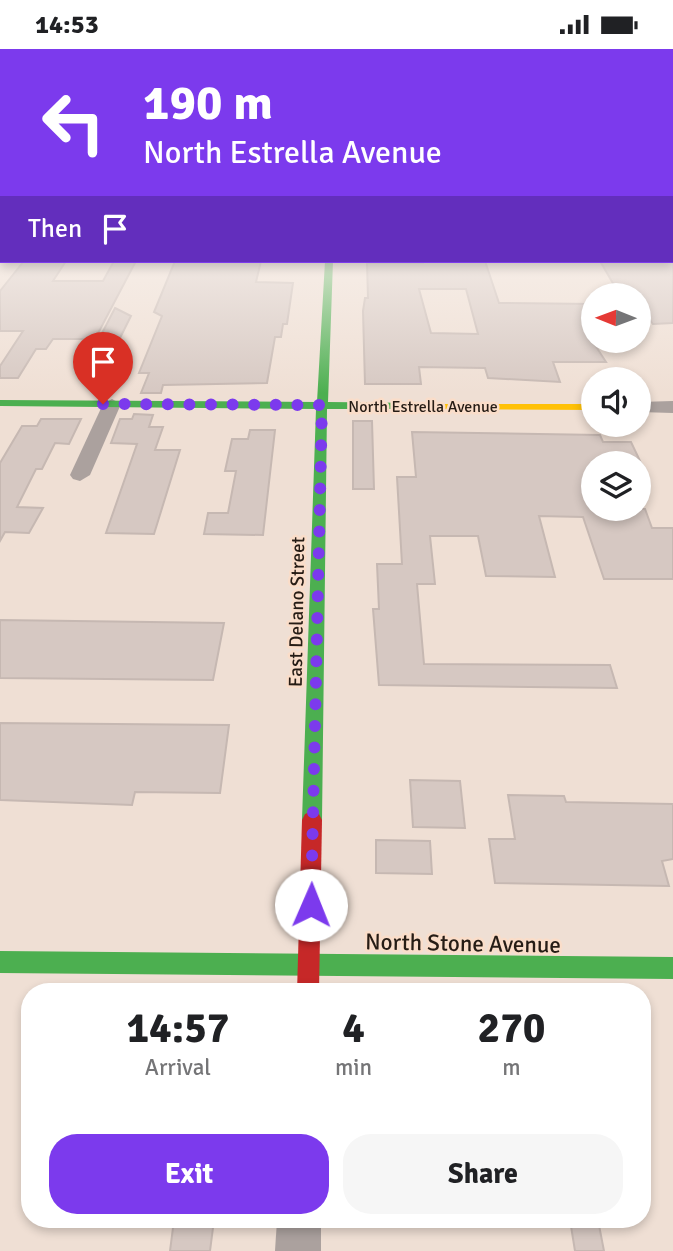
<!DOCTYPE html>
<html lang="en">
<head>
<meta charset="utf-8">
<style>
	body { margin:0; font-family:Signika,sans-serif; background:#f6f6f6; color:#202124; height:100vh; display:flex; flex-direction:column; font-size:26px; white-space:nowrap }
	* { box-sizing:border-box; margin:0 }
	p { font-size:23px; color:#757577 }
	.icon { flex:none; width:38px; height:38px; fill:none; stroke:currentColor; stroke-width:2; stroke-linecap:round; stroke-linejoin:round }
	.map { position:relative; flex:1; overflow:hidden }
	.sheet { position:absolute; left:21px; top:934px; width:630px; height:245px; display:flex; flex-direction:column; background:#fff; border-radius:28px; box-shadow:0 4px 10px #0003 }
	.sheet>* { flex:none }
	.top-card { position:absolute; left:0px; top:0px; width:674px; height:214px; box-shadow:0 4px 10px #0003; background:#7c3aed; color:#fff; overflow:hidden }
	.needle { width:46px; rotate:271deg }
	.controls { position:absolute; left:581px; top:234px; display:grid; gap:14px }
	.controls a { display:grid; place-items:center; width:70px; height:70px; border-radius:50%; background:#fff; box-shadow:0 4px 10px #0003; font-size:35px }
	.pin { position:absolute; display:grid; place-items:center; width:60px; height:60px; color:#fff; margin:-72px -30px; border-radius:50% 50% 50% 0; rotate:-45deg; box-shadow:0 0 7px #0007 }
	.pin .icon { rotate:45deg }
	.me { position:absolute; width:77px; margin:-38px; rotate:1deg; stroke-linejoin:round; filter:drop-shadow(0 0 5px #0008) }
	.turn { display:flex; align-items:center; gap:24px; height:147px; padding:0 28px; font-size:32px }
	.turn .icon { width:91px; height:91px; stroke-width:2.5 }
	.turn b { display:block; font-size:49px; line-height:60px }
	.then { display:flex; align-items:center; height:66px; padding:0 28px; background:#0003; gap:14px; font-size:26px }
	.eta { display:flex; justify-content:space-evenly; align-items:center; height:119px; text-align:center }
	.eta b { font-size:42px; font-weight:800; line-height:49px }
	.button { display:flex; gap:14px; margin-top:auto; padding:14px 28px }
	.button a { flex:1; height:80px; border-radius:28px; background:#7c3aed; color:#fff; font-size:28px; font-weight:800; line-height:80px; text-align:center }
	.button a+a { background:#f6f6f6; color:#202124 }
	.status { display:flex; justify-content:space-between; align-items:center; height:49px; padding:0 35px; background:#fff; direction:ltr }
	.status svg { height:19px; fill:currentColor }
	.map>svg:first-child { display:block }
	.building { fill:#d6c8c2; stroke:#c6b8b2; stroke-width:2; fill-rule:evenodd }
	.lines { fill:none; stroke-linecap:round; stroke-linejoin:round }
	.street { fill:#aba19e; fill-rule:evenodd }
	.fast { fill:#4caf50; fill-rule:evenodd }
	.slow { fill:#ffc107; fill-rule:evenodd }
	.jam { fill:#c62828; fill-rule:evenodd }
	.route { stroke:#7c3aed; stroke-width:12; stroke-dasharray:0 21.6 }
	.labels { text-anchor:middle; stroke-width:5; stroke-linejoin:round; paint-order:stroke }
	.far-street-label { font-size:16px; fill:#261c15; stroke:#faddc9 }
	.street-label { font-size:19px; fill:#261c15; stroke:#faddc9 }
	.near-street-label { font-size:23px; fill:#261c15; stroke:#faddc9 }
</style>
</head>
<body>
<div class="status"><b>14:53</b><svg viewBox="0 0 49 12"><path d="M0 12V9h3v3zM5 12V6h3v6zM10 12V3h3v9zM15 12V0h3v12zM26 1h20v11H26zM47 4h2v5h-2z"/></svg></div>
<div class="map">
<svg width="673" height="1202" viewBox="0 0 673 1202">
	<rect width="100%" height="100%" fill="#efdfd4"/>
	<g class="building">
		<polygon points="24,212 66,212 53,232 103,232 114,212 136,212 95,290 53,290 46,300 36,300 18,329 0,329 0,317 23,282 0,282 0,242"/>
		<polygon points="175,212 261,212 256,233 293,234 287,275 283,275 281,288 275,288 267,334 163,336 161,344 141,344 149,324 139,324 162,267 154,263"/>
		<path d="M423 212H485L499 254 593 255V293L606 313H553L560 333 488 329 485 319 419 318 421 335H365L363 262 365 249H368L367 214H423ZM419 240H466L478 285 431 284Z"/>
		<polygon points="600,212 673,212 673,274 653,275 639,256 639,247 618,243"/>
		<polygon points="115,259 131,267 106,317 85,317"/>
		<polygon points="134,365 153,366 149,378 163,378 155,401 180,401 154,485 106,484 137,395 111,394 120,370 132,370"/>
		<polygon points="41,370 81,370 69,395 55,394 42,420 36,420 17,458 43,459 29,484 5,483 0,492 0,414 22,377 37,377"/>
		<polygon points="353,372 372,372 374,440 353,440"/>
		<polygon points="250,381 275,381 263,486 204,485 208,464 228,464 236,422 225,422 232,390 248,390"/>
		<polygon points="412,383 600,386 603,393 631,393 641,414 593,413 593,460 645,460 652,479 673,479 673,530 604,530 583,468 539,467 555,528 486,527 478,487 430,487 435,535 417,535 424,615 610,616 617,639 379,636 373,560 379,560 377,515 402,515 397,428 416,428"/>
		<polygon points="0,571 224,574 213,631 0,629"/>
		<polygon points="0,674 229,676 220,744 135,743 132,756 0,751"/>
		<polygon points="410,731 460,732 465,779 413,778"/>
		<polygon points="508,746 564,747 566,753 673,755 673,810 662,812 669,837 495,834 489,790 515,790"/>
		<polygon points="376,791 430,792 432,825 376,824"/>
		<polygon points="174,1171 214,1171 210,1202 170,1202"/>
		<polygon points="570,1171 598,1171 604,1202 575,1202"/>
	</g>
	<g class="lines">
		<g class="street">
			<polygon points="112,350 121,355 90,426 80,432 73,430 70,426 103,355"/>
			<polygon points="673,352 673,364 639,363 639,353"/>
			<polygon points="277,1171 321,1171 321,1202 275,1202"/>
		</g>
		<g class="fast">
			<polygon points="325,212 333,212 328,353 422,354 428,357 422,360 327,360 322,771 319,777 312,780 305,777 302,771 316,360 0,357 0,351 317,353"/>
			<polygon points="0,902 673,908 673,930 0,924"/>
		</g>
		<polygon class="slow" points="418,355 593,355 593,361 422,360 418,359"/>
		<polygon class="jam" points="312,762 319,765 322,771 319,943 297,943 302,771 305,765"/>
	</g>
	<linearGradient id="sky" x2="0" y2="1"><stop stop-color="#8dbede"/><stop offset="0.51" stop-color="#f8f1ec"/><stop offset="1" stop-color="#f8f1ec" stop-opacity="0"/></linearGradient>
	<rect width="673" height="344" fill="url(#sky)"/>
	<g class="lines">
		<polyline class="route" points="103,355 322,356 311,856"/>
	</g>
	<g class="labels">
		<g class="far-street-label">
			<text x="423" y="363">North Estrella Avenue</text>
		</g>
		<g class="street-label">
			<text transform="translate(296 563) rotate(-89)" y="7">East Delano Street</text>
		</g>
		<g class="near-street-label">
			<text transform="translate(463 894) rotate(1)" y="8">North Stone Avenue</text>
		</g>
	</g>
</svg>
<div class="controls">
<a><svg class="needle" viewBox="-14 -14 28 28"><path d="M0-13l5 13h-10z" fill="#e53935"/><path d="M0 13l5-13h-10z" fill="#757577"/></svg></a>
<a><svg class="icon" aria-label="sound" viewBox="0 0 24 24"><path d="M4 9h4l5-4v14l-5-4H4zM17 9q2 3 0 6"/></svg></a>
<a><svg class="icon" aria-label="layers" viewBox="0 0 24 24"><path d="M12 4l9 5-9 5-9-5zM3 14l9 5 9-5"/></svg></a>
</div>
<div class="pin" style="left:103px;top:355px;background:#d93025"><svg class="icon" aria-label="arrive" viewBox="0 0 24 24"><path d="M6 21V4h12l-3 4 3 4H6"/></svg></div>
<svg class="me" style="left:311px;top:856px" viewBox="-20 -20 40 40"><circle r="19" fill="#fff"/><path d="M0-13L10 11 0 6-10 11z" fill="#7c3aed"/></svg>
<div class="top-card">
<div class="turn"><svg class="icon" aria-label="left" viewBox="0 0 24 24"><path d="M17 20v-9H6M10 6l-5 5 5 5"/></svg><div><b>190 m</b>North Estrella Avenue</div></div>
<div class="then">Then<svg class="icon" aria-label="arrive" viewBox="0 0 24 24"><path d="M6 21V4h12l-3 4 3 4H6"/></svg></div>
</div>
<section class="sheet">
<div class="eta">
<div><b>14:57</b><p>Arrival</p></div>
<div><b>4</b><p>min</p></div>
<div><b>270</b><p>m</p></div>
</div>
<div class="button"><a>Exit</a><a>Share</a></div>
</section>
</div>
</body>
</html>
